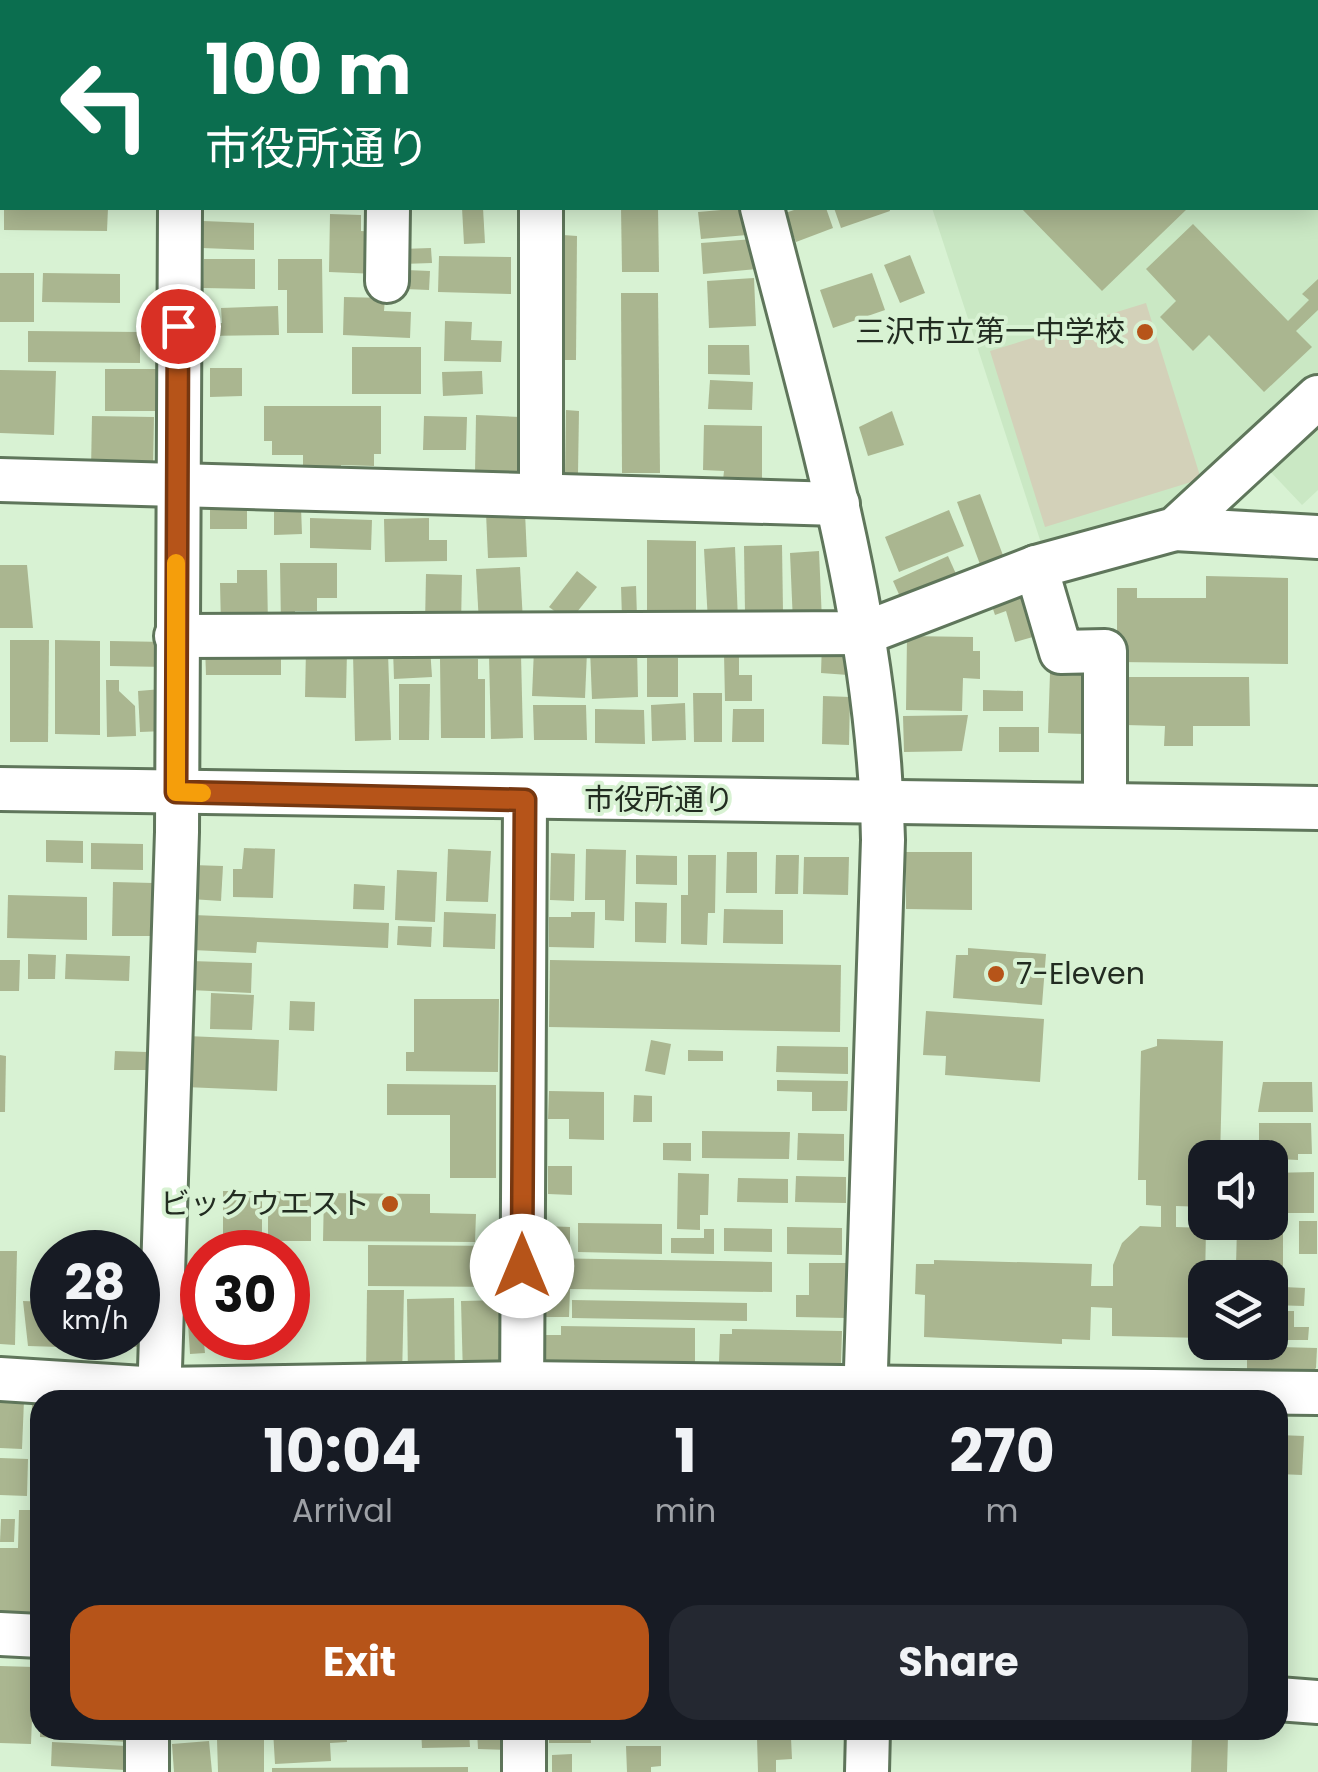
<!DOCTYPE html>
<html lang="en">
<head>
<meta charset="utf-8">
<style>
	body { margin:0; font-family:Poppins,"Noto Sans JP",sans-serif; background:#242831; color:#f1f3f6; height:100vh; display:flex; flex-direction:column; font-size:38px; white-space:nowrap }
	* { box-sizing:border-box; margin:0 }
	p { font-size:32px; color:#9ea1a6 }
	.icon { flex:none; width:55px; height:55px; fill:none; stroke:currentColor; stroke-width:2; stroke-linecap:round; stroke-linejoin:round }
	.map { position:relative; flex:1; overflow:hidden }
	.drawer { position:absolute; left:30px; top:1390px; width:1258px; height:350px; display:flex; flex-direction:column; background:#171b24; border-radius:30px; box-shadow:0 5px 25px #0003 }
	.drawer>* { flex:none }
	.top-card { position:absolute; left:0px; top:0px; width:1320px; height:210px; box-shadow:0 5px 25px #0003; background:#0b6e4f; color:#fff; overflow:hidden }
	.tools { position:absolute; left:1188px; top:1140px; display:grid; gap:20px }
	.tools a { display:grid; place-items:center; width:100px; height:100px; border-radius:20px; background:#171b24; box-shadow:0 5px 25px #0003; font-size:50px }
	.speed { position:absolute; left:30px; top:1230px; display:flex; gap:20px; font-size:50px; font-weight:700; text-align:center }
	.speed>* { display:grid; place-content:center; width:130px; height:130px; border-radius:50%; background:#171b24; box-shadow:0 5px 25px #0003; line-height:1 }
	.speed small { font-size:25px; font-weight:400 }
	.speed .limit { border:15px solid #d22; background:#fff; color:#111 }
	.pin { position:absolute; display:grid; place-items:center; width:85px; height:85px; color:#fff; margin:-42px; border:5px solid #fff; border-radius:50%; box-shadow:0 2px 10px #0007 }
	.me { position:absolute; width:110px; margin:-55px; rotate:0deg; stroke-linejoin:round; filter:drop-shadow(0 0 8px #0008) }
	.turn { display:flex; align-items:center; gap:35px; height:210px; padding:0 40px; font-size:45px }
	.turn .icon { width:130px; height:130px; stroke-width:2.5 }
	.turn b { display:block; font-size:70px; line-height:85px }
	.eta { display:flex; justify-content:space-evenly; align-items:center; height:170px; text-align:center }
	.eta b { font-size:60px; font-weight:700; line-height:70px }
	.primary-button { display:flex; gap:20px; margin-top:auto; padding:20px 40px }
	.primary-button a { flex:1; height:115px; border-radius:30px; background:#b65419; color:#fff; font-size:40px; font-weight:700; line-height:115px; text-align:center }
	.primary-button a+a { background:#242831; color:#f1f3f6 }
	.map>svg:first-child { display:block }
	.built { fill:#cae8c4 }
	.green { fill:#d3d1b9 }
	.building { fill:#aab690 }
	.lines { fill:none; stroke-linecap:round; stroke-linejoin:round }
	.minor-casing { stroke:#5f765b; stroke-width:48 }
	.minor { stroke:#fff; stroke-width:42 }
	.route-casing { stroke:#763710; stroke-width:25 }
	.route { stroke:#b65419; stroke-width:18 }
	.slow { stroke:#f59e0b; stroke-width:18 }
	.poi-dot { fill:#b65419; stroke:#d8f2d3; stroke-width:4 }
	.labels { text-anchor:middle; stroke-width:8; stroke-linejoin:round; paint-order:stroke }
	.poi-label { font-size:30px; fill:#222c21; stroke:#d8f2d3; text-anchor:end }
	.street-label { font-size:30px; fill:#222c21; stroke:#d8f2d3 }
</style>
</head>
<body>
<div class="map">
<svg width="1318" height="1772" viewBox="0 0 1318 1772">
	<rect width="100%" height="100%" fill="#d8f2d3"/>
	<polygon class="built" points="873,0 1318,0 1318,490 1302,505 1245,445 1167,516 1043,549 932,208 1318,208 1318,2"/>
	<polygon class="green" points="1146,303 1201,479 1045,527 990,351"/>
	<g class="building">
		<polygon points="4,208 108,208 107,231 4,230"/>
		<polygon points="462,208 483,208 485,243 464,244"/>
		<polygon points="621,208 658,208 659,272 622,272"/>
		<polygon points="744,208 747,235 701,239 698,212"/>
		<polygon points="800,208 826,208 833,228 796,242 785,213"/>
		<polygon points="834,208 889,208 890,211 841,228"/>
		<polygon points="1021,208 1188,208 1102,291"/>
		<polygon points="330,214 361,215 361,231 378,232 377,274 329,272"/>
		<polygon points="203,221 254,223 254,250 202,248"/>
		<polygon points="1193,224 1288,321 1309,300 1302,294 1318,279 1318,310 1296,331 1312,347 1264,392 1209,335 1193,351 1160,317 1176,301 1146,269"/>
		<polygon points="563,235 577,236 576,360 562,360"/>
		<polygon points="754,239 757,269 703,274 701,243"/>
		<polygon points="431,248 432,263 402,264 401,249"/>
		<polygon points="910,255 925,293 900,303 884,265"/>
		<polygon points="439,256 511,257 511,294 438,292"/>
		<polygon points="204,259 255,259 255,289 203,288"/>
		<polygon points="278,259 322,259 323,333 287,333 287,290 278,290"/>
		<polygon points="406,270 430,271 429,290 405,289"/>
		<rect x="0" y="273" width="34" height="49"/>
		<polygon points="43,273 120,274 120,303 42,302"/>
		<polygon points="872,273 885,310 833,328 820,290"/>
		<polygon points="754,278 756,326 709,328 707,281"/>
		<polygon points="621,293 658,293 660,473 622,473"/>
		<polygon points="344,297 385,298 384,311 411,312 410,338 343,335"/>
		<polygon points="278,306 279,335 205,336 205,323 222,323 221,308"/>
		<polygon points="445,321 472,322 471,340 502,341 501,362 444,361"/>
		<polygon points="28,331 140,332 140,363 28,362"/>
		<polygon points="708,345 749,345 750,375 708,374"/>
		<rect x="352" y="347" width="69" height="47"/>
		<polygon points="210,368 242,368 242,396 210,397"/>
		<rect x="105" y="369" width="59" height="42"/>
		<polygon points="0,370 56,371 54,435 0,433"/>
		<polygon points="482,371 483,394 443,396 442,372"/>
		<polygon points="710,380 753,382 752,410 708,409"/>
		<polygon points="264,406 381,406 381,454 374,454 374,466 341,465 341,474 318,474 318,466 303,467 303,455 272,455 272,441 264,441"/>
		<polygon points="566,410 579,411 578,473 565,473"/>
		<polygon points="892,411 904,445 868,456 859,427"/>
		<polygon points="476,415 520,417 518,474 475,473"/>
		<polygon points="92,416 154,417 153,470 91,470"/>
		<polygon points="424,416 467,417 466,450 423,450"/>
		<polygon points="704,425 762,426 762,481 723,480 724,471 703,470"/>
		<polygon points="980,494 1004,558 981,567 957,502"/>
		<polygon points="210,502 247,503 247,529 210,529"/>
		<polygon points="274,506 301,507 302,534 274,535"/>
		<polygon points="949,510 964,546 899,572 885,537"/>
		<polygon points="525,512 527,557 488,558 486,513"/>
		<polygon points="310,518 372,520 371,550 310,548"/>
		<polygon points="429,518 429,540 447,540 447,561 385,562 384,519"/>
		<polygon points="647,540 696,541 696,617 647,616"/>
		<polygon points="782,545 783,612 745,613 744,546"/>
		<polygon points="735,547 738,620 708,622 704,549"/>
		<polygon points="819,551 822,621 793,623 790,553"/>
		<polygon points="948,556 961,585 906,610 893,581"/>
		<polygon points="280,563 337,563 337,598 317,598 317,611 295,611 295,626 281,626"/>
		<polygon points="0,565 27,565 33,628 0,628"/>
		<polygon points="520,567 523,622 479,624 476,569"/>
		<polygon points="237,570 267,570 268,626 221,626 220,583 237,583"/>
		<polygon points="577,571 597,587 569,622 549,607"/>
		<polygon points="426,574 462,575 461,624 425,623"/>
		<polygon points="1206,576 1288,578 1288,664 1117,662 1117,588 1137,588 1137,598 1206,598"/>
		<polygon points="636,586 637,617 622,618 621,587"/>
		<polygon points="1026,586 1040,635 1015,642 1006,611 995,615 989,597"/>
		<polygon points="907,636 973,637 973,651 980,651 980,679 963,678 962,711 906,710"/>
		<polygon points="10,640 49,640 48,742 10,742"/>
		<polygon points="55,640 100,641 100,735 55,734"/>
		<polygon points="110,641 166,642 166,667 110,666"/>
		<polygon points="822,642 849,643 848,675 821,673"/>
		<polygon points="281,645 281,675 206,675 205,646"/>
		<polygon points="430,647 432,677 394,679 393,649"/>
		<polygon points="637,647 638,697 592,699 590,649"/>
		<polygon points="306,649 347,650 346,698 305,697"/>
		<polygon points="534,649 587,652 585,698 532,696"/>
		<polygon points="388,653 391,740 355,741 353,654"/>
		<polygon points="724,653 739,653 739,675 752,675 752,701 725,701"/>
		<polygon points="489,655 521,655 523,738 491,739"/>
		<rect x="647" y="658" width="31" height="39"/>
		<polygon points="440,659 478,659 478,679 485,679 485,738 441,738"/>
		<polygon points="1050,673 1088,674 1086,734 1048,733"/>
		<polygon points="1125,677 1249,677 1250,726 1193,726 1193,746 1164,746 1165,726 1125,725"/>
		<polygon points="106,680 119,680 119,691 135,706 136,736 107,737"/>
		<polygon points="399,684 430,684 429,740 399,740"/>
		<polygon points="162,689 165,731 140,732 138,691"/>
		<polygon points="983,690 1023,691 1023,711 983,711"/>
		<polygon points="693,693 722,693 722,742 694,742"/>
		<polygon points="823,696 850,697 849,745 822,744"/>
		<polygon points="685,703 686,740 652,741 651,705"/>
		<polygon points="533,705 586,705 587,740 534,740"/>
		<polygon points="595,709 644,710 645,744 595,743"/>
		<polygon points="733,709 764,709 764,742 732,742"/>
		<polygon points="968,715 962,751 904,752 903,716"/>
		<rect x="999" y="727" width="40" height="25"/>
		<polygon points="46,840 83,841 83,863 46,862"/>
		<polygon points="91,843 143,844 143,870 91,869"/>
		<polygon points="244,848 275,849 273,898 233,897 233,869 242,869"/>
		<polygon points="448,849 491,851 488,902 446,901"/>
		<polygon points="586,849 626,850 624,921 605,920 605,900 585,900"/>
		<polygon points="727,852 757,852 757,893 726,893"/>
		<polygon points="906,852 972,852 972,910 906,909"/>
		<polygon points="551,853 575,854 574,901 550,900"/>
		<polygon points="636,855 677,856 677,885 636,884"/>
		<polygon points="688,855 716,855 715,913 708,913 707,945 681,944 681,895 688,895"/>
		<polygon points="776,855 799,855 798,894 775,894"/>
		<polygon points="804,857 849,857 848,895 803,894"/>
		<polygon points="192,865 223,866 221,901 191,899"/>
		<polygon points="397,870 437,872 435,922 395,920"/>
		<polygon points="113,882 153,883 152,936 112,936"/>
		<polygon points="354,884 385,886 384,910 353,909"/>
		<polygon points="8,895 87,897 87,940 7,938"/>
		<polygon points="635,902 667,903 666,943 635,942"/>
		<polygon points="724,909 783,910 783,944 723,943"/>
		<polygon points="444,912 496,914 495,949 443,947"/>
		<polygon points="571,912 595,912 594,948 549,947 549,917 571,917"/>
		<polygon points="193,915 389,923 388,948 257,942 256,953 192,950"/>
		<polygon points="398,926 432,927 431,947 397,945"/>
		<polygon points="968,948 1046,954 1042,1005 953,998 956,955 968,955"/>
		<polygon points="28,954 56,955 55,979 28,979"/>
		<polygon points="66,954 130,956 129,981 65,979"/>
		<polygon points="0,960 20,960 19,991 0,991"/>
		<polygon points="550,960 841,965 840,1032 549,1027"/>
		<polygon points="191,961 252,963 251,993 190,990"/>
		<polygon points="211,993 254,995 252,1030 210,1029"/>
		<polygon points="414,999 499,999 498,1072 406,1071 406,1052 414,1052"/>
		<polygon points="290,1001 315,1002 314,1031 289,1030"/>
		<polygon points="926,1011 1044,1019 1040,1082 945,1075 946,1056 923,1055"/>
		<polygon points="187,1036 279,1040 277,1091 185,1087"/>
		<polygon points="1157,1039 1223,1041 1220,1158 1205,1158 1205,1207 1176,1206 1176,1227 1206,1228 1204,1338 1112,1336 1112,1308 1091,1307 1090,1340 1062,1339 1062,1344 924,1337 925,1295 915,1294 916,1264 934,1264 934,1260 1092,1264 1091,1286 1113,1286 1113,1265 1122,1243 1140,1226 1161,1227 1161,1206 1146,1205 1146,1180 1138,1180 1141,1051 1157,1046"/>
		<polygon points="651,1040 671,1044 665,1075 645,1071"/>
		<polygon points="777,1046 848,1047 848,1074 776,1072"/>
		<polygon points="688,1050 723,1051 723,1061 688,1061"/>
		<polygon points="115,1051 147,1052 146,1070 114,1070"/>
		<polygon points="0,1055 6,1056 5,1112 0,1112"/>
		<polygon points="777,1080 848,1081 847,1111 812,1111 812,1092 777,1091"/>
		<polygon points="1263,1082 1312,1082 1313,1112 1258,1112"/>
		<polygon points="387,1084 496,1085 496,1178 450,1178 450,1115 387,1115"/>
		<polygon points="549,1091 604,1092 604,1140 569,1139 569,1119 548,1119"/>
		<polygon points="634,1095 652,1096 652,1122 633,1122"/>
		<polygon points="1259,1123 1311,1123 1312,1154 1298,1154 1298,1160 1259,1158"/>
		<polygon points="702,1131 790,1132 789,1159 702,1158"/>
		<polygon points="798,1133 844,1134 844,1161 797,1160"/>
		<polygon points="663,1143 691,1143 691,1161 663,1160"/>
		<polygon points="548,1166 572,1166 572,1195 548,1194"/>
		<polygon points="1314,1172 1314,1213 1270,1213 1270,1173"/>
		<polygon points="678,1173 709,1174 708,1215 700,1215 700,1230 677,1229"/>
		<polygon points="796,1176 846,1177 846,1203 795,1202"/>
		<polygon points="738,1178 788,1179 788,1203 737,1202"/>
		<rect x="223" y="1191" width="39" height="50"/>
		<polygon points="268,1191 311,1192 311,1241 268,1241"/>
		<polygon points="324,1193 430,1194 430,1213 476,1214 475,1242 323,1241"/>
		<rect x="1299" y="1221" width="18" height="33"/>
		<polygon points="578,1223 662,1224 662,1254 578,1252"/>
		<polygon points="544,1226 570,1227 570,1252 544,1252"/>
		<polygon points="787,1227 842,1228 842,1255 787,1254"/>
		<polygon points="1237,1227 1283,1227 1283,1266 1236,1266"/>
		<polygon points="724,1228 772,1229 772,1252 724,1251"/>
		<polygon points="704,1229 714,1229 714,1254 671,1253 671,1238 704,1238"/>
		<polygon points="368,1245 505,1246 505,1287 368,1286"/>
		<polygon points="0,1251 17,1251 15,1345 0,1344"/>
		<polygon points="541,1258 772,1262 772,1292 570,1289 569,1317 541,1317"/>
		<polygon points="809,1263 847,1263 846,1318 796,1317 796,1295 809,1295"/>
		<polygon points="1270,1276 1284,1276 1283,1287 1305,1288 1304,1306 1270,1305"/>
		<polygon points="367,1290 404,1290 402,1377 366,1376"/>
		<polygon points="454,1298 455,1377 408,1378 407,1299"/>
		<polygon points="511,1300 512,1375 463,1376 461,1301"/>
		<polygon points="572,1300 747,1303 747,1321 572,1318"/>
		<polygon points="23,1301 49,1302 49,1329 52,1329 52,1338 62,1338 61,1347 28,1346"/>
		<polygon points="138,1306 145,1306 144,1347 67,1345 67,1338 138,1338"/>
		<polygon points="1270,1311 1294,1311 1294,1327 1309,1327 1308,1340 1270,1340"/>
		<polygon points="202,1322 205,1353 190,1354 188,1323"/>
		<polygon points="561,1326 695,1328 695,1367 545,1365 546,1335 561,1335"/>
		<polygon points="732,1329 842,1331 841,1364 719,1362 720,1334 732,1334"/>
		<polygon points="1247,1346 1317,1348 1316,1368 1307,1377 1247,1375"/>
		<polygon points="0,1399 24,1400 22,1449 0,1448"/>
		<polygon points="32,1405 40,1405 40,1447 30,1447"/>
		<polygon points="1278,1435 1304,1436 1302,1475 1278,1474"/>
		<polygon points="0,1458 28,1459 27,1496 0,1495"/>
		<polygon points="19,1510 40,1510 40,1617 0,1616 0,1548 18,1548"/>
		<polygon points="1,1519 15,1519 14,1542 0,1542"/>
		<polygon points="0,1666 34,1667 31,1744 0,1743"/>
		<polygon points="40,1730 129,1730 129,1742 40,1737"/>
		<polygon points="175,1730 215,1730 216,1736 175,1739"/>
		<polygon points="273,1730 346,1730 347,1742 330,1743 331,1761 275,1764"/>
		<polygon points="421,1730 469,1730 470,1747 422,1748"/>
		<polygon points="477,1730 509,1730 509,1750 478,1749"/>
		<polygon points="549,1730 590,1730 591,1743 549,1743"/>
		<polygon points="604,1730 648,1730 648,1735 604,1736"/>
		<polygon points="1192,1735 1228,1736 1227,1772 1191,1772"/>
		<polygon points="264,1738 264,1772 218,1772 217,1739"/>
		<polygon points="757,1738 791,1738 792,1759 776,1760 776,1772 758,1772"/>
		<polygon points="209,1741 212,1772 174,1772 172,1744"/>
		<polygon points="52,1742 126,1746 125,1770 51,1766"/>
		<polygon points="626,1746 661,1746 661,1766 651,1767 651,1772 627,1772"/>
		<polygon points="572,1754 572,1772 552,1772 552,1755"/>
		<polygon points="468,1767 468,1772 272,1772 272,1768"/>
	</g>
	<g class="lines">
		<defs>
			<g id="minor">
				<polyline points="708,0 709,2"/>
				<polyline points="182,2 182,0"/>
				<polyline points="0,83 2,83"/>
				<path d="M762 208C815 416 879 623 883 840L865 1400"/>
				<polyline points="387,281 388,208"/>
				<polyline points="0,480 838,504"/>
				<polyline points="541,495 541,208"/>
				<polyline points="1175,529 1318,537"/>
				<polyline points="1036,567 1061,652 1105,651 1105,804"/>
				<polyline points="176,636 865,633 1036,567 1175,529 1318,397"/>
				<polyline points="0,789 1318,808"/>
				<polyline points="0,1379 159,1389 522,1383 1318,1393"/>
				<polyline points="159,1400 177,832 180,208"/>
				<polyline points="522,1400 525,800"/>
				<polyline points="0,1634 40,1636"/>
				<polyline points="1278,1699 1318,1702"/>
				<polyline points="524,1730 524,1772"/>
				<polyline points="147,1772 147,1730"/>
				<polyline points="867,1772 868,1730"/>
			</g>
		</defs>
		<use href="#minor" class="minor-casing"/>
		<use href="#minor" class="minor"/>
	</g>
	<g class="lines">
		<defs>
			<polyline id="route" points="178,326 176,792 525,800 522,1266"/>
		</defs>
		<use href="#route" class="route-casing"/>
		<use href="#route" class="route"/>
		<polyline class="slow" points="176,563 176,792 202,793"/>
	</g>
	<g class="poi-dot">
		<circle cx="1145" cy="332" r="10"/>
		<circle cx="996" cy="974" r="10"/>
		<circle cx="390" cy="1204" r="10"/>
	</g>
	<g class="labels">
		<g class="poi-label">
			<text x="1125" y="342">三沢市立第一中学校</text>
			<text x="1016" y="984" text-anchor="start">7-Eleven</text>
			<text x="370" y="1214">ビックウエスト</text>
		</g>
		<g class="street-label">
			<text x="659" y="810">市役所通り</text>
		</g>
	</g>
</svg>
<div class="tools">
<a><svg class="icon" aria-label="sound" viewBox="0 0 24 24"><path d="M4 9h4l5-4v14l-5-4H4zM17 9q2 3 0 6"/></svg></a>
<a><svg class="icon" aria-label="layers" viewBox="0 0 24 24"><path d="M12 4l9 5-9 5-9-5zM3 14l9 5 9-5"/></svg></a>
</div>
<div class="speed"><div>28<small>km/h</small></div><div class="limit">30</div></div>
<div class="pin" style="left:178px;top:326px;background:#d93025"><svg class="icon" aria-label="arrive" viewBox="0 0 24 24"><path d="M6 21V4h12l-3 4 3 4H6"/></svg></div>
<svg class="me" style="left:522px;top:1266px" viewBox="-20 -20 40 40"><circle r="19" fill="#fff"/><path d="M0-13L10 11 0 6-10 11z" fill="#b65419"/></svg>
<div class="top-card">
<div class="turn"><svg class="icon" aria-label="left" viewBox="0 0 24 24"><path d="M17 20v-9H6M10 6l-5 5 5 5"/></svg><div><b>100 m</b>市役所通り</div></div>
</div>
<section class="drawer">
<div class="eta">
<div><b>10:04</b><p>Arrival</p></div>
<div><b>1</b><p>min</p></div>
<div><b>270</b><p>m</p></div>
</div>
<div class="primary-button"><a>Exit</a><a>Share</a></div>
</section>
</div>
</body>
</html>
